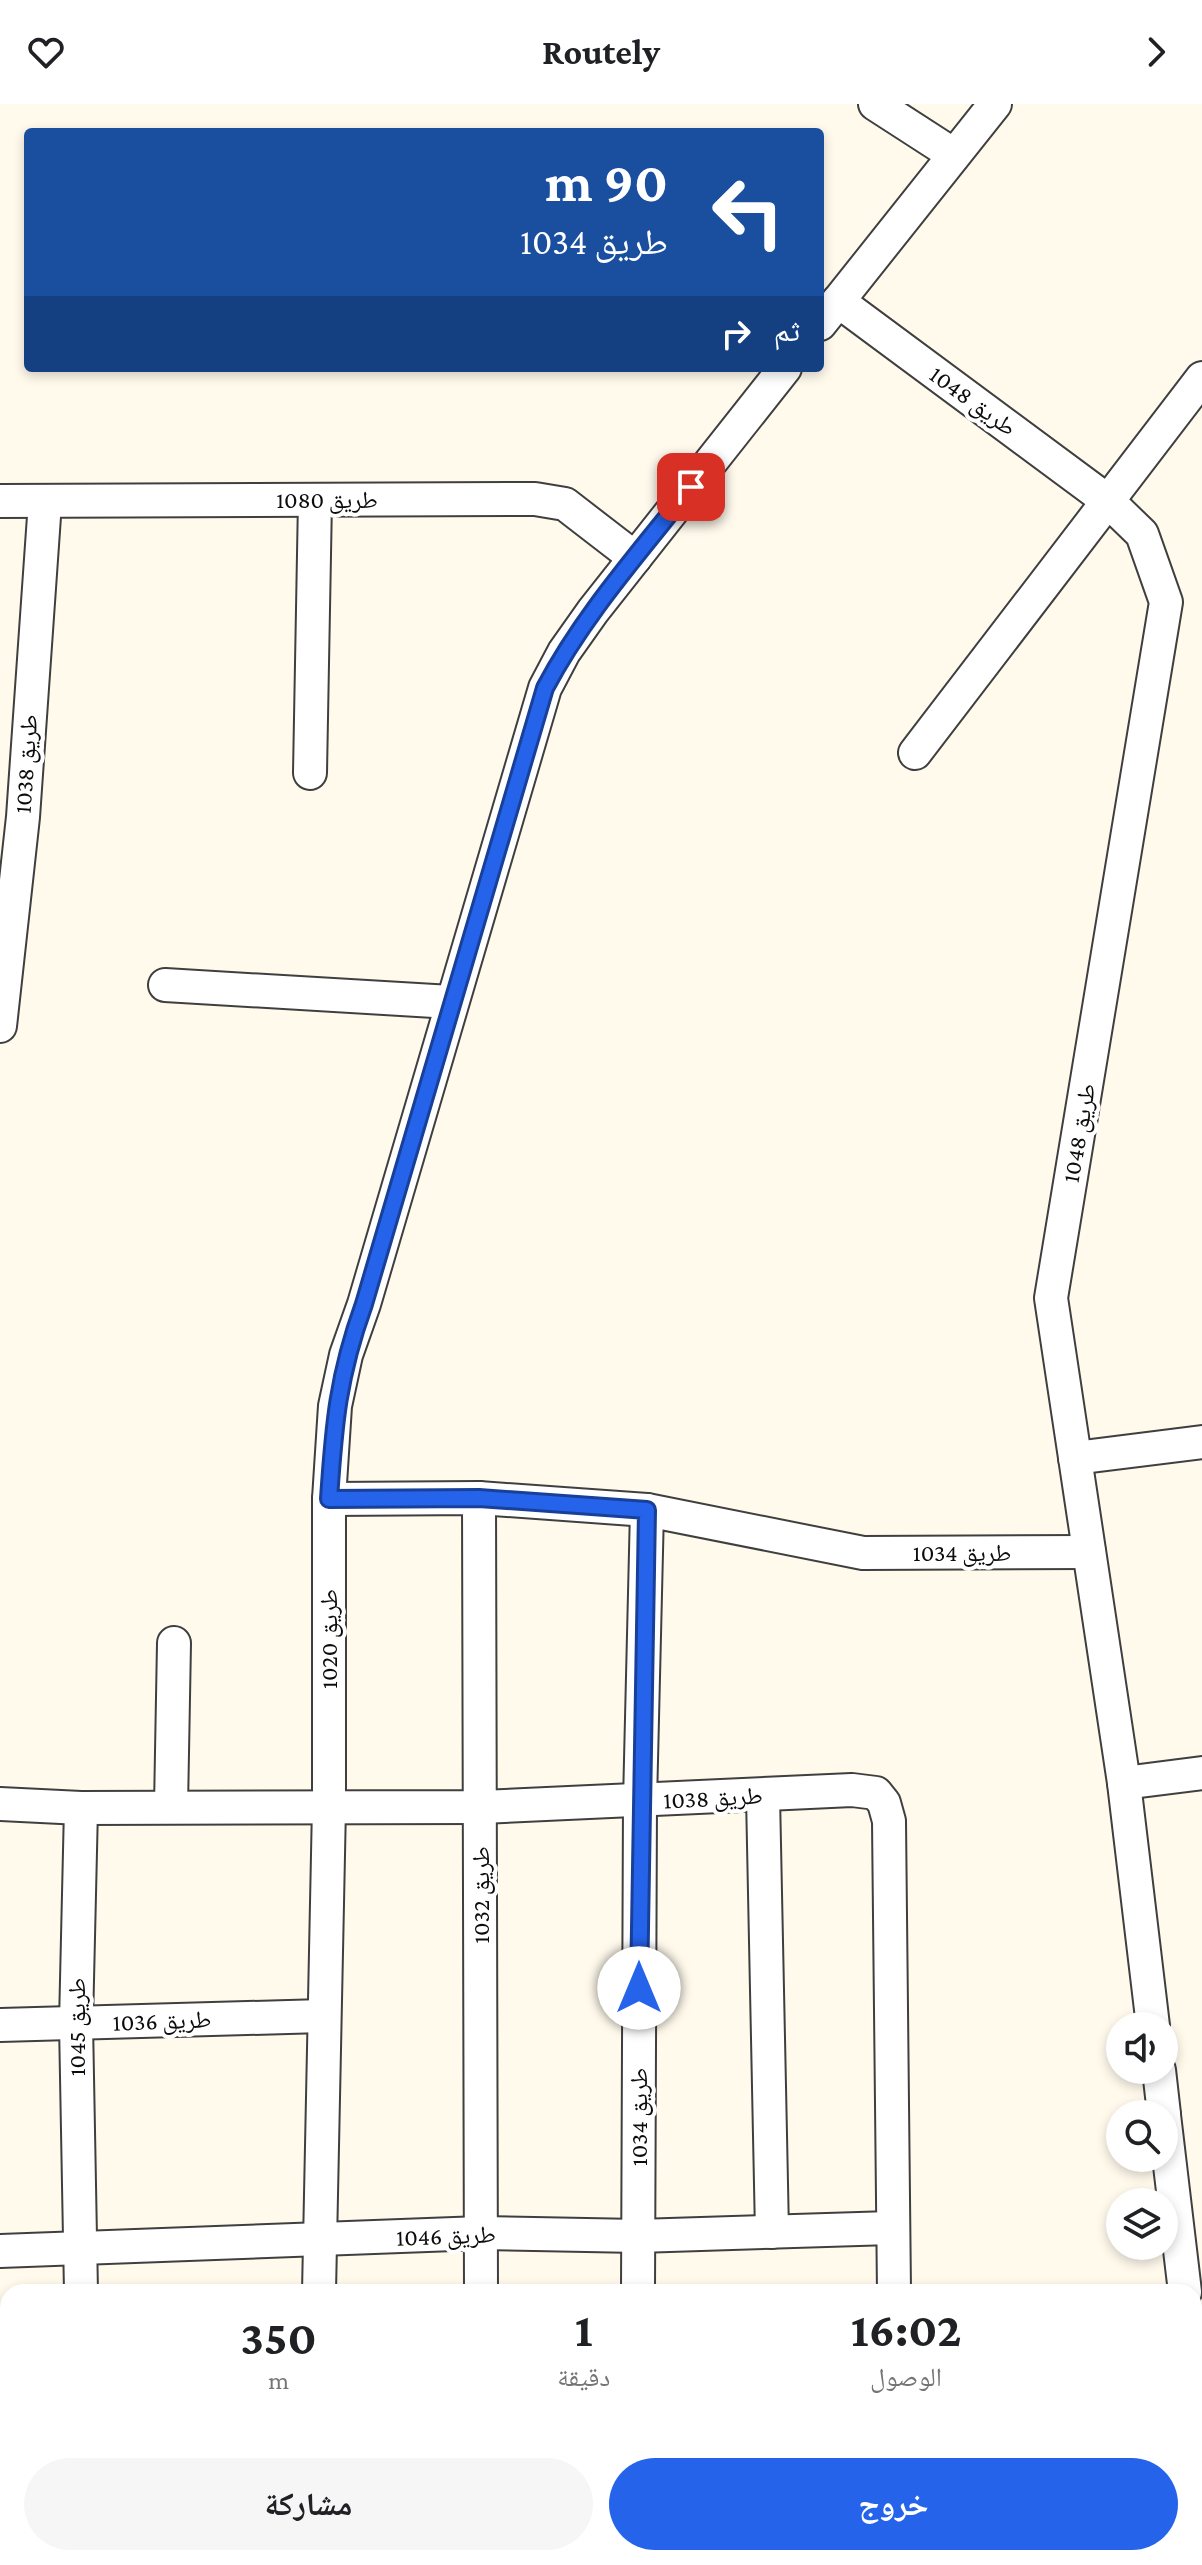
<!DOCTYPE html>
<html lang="ar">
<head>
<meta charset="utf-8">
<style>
	body { margin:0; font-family:"Crimson Pro","Noto Naskh Arabic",serif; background:#f6f6f6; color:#202124; direction:rtl; height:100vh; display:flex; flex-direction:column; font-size:30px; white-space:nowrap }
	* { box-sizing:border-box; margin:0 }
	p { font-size:26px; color:#757577 }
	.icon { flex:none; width:44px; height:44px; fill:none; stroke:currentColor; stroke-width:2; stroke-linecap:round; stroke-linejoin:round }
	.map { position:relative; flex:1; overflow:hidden; direction:ltr }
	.side { position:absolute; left:0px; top:2180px; width:1202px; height:282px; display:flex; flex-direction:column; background:#fff; border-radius:24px 24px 0 0; box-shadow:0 4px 12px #0003; direction:rtl }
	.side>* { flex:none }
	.top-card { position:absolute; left:24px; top:24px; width:800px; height:244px; border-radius:8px; box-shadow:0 4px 12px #0003; direction:rtl; background:#1a4fa0; color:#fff; overflow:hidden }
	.fabs { position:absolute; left:1106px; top:1908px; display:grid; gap:16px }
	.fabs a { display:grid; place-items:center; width:72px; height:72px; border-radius:50%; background:#fff; box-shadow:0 4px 12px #0003; font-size:40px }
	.pin { position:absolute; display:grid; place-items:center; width:68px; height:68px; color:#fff; margin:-34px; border-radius:16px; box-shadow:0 4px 12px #0006 }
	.me { position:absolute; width:88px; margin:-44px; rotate:0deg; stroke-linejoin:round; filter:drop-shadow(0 0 6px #0008) }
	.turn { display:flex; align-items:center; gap:28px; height:168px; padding:0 24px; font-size:36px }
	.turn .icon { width:104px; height:104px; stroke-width:2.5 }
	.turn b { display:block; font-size:56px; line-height:68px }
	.then { display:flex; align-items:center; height:76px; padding:0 24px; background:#0003; gap:16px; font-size:30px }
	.eta { display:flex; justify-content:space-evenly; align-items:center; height:136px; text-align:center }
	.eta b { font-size:48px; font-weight:700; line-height:56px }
	.cta { display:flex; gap:16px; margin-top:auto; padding:16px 24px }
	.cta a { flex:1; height:92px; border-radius:48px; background:#2563eb; color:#fff; font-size:32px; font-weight:700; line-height:92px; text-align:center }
	.cta a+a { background:#f6f6f6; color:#202124 }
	header { display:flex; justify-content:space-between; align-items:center; height:104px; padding:0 24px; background:#fff; font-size:36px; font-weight:700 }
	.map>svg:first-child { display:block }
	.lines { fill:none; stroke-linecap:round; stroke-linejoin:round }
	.service-casing { stroke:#3f3f3f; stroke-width:20 }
	.minor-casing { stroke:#3f3f3f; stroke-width:36 }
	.service { stroke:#fff; stroke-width:16 }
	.minor { stroke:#fff; stroke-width:32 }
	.route-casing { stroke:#184099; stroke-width:20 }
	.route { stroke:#2563eb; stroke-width:14 }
	.labels { text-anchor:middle; stroke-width:8; stroke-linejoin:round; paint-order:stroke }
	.street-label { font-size:24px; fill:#0c0c0c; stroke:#fff }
</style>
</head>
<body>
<header><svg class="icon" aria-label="forward" viewBox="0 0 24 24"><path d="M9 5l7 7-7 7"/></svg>Routely<svg class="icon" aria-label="heart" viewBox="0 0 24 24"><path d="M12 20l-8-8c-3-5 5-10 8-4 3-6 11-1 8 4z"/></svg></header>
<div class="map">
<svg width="1202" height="2461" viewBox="0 0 1202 2461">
	<rect width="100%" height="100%" fill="#fffaec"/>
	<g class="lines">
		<defs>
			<polyline id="service" points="802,2461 802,2454"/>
			<g id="minor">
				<polyline points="875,0 954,51"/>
				<polyline points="838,197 1108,397 1142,430 1166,498 1051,1194 1124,1679 1153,1922"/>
				<polyline points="820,220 995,0"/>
				<polyline points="0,397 535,395 565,400 635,454"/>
				<polyline points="915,649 1202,274"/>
				<polyline points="310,669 315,396"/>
				<polyline points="165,881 451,898"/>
				<polyline points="0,922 23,713 45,398"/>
				<polyline points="1075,1354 1202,1338"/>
				<polyline points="479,1394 481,2188"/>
				<polyline points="329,1395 479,1394 647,1406 863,1449 1089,1448"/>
				<polyline points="1124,1679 1202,1669"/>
				<polyline points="763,1692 772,2128"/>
				<polyline points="0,1700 81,1704 481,1703 852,1686 876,1689 884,1699 889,1717 894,2188"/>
				<polyline points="171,1703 174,1539"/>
				<polyline points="81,1704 76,1919 81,2188"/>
				<polyline points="0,1921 323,1912"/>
				<polyline points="1159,1966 1164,2010"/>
				<polyline points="1164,2011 1185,2188"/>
				<polyline points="0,2147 481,2129 638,2132 891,2124"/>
				<polyline points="319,2188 329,1702 329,1395 335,1302 346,1251 364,1200 545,584 564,548 593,507 785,264"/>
				<polyline points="638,2188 640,1698 647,1406"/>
				<polyline points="1194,2261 1202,2328"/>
				<polyline points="0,2368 8,2366"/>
				<polyline points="484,2454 484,2461"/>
				<polyline points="639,2454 639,2461"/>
				<polyline points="904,2454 904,2461"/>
				<polyline points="315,2461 315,2454"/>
			</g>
		</defs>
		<use href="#service" class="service-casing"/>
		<use href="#minor" class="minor-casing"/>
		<use href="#service" class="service"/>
		<use href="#minor" class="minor"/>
	</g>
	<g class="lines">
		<defs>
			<path id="route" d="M639 1884 647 1406 479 1394 329 1395C334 1319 338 1272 364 1200L545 584C584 510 640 448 691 383"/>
		</defs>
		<use href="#route" class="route-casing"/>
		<use href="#route" class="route"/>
	</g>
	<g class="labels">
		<g class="street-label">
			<text transform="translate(973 297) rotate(36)" y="8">طريق 1048</text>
			<text x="327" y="404">طريق 1080</text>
			<text transform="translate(26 660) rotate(-86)" y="8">طريق 1038</text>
			<text transform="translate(1079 1029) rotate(-80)" y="8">طريق 1048</text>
			<text x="962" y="1457">طريق 1034</text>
			<text transform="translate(329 1535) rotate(-90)" y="8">طريق 1020</text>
			<text transform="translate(713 1694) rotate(-3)" y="8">طريق 1038</text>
			<text transform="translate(481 1791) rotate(-90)" y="8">طريق 1032</text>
			<text transform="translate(162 1917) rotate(-2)" y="8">طريق 1036</text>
			<text transform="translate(77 1923) rotate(-90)" y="8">طريق 1045</text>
			<text transform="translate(639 2013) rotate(-90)" y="8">طريق 1034</text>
			<text transform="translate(446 2132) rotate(-2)" y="8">طريق 1046</text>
		</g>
	</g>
</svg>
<div class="fabs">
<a><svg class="icon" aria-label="sound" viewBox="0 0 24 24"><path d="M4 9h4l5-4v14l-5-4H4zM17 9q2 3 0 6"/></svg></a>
<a><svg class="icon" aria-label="search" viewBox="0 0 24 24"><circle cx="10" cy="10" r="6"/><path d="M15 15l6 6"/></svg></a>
<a><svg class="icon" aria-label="layers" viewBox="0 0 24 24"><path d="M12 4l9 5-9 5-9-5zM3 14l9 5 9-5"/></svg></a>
</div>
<div class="pin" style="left:691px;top:383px;background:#d93025"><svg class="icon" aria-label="arrive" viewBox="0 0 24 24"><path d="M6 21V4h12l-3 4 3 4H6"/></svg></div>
<svg class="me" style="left:639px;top:1884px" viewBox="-20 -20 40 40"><circle r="19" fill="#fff"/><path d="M0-13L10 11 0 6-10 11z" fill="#2563eb"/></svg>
<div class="top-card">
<div class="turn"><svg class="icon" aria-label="left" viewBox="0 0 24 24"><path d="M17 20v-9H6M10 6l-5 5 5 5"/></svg><div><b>90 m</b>طريق 1034</div></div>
<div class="then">ثم<svg class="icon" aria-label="right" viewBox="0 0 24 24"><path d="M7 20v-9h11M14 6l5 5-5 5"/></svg></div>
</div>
<section class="side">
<div class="eta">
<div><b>16:02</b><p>الوصول</p></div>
<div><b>1</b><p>دقيقة</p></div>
<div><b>350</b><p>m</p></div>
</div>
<div class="cta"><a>خروج</a><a>مشاركة</a></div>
</section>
</div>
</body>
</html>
